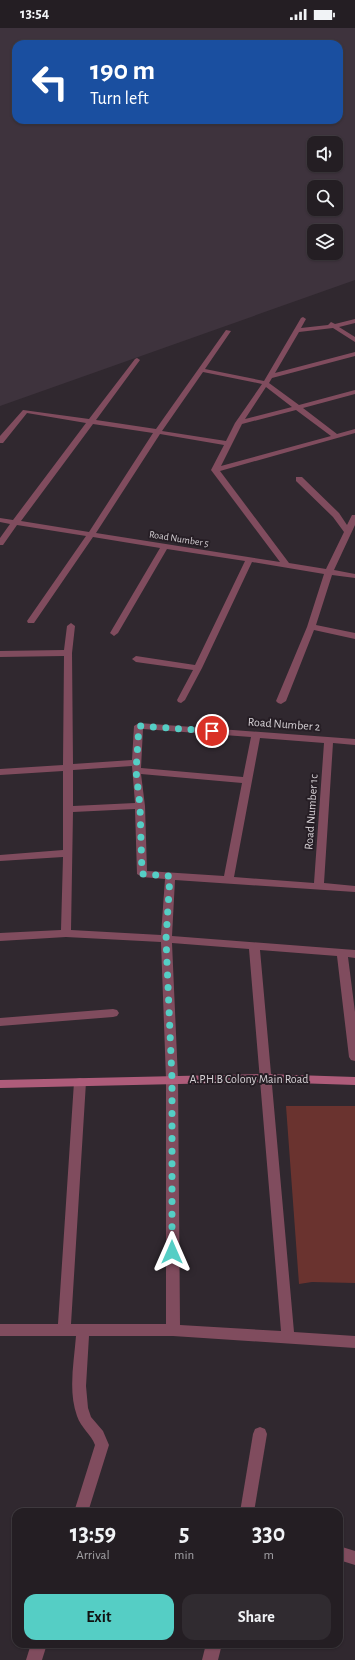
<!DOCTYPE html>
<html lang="en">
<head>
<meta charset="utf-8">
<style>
	body { margin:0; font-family:"Alegreya Sans",sans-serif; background:#302b30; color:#f1f3f6; height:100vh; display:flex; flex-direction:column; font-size:15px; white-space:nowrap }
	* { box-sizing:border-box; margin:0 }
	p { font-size:13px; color:#a3a2a6 }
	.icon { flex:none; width:22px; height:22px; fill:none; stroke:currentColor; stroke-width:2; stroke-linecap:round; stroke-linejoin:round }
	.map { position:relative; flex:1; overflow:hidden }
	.drawer { position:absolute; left:12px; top:1480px; width:331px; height:140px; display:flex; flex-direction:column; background:#241e23; border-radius:12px; box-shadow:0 1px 3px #0004,0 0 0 1px #413c41 }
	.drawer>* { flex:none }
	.top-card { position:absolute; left:12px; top:12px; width:331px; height:84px; border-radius:12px; box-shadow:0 1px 3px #0004,0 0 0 1px #413c41; background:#1a4fa0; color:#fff; overflow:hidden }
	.controls { position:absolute; left:307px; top:108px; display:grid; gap:8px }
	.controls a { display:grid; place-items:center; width:36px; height:36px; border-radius:8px; background:#241e23; box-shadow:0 1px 3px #0004,0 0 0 1px #413c41; font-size:20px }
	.pin { position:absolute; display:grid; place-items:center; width:34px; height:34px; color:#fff; margin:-17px; border:2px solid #fff; border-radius:50%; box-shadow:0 1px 4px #0007 }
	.me { position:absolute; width:44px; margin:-22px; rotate:0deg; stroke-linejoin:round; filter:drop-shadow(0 0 3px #0008) }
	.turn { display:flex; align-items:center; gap:14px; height:84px; padding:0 12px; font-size:18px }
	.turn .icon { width:52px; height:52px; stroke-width:2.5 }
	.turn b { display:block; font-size:28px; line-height:34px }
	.eta { display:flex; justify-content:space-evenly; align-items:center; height:68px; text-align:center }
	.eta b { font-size:24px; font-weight:600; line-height:28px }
	.cta { display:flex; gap:8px; margin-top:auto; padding:8px 12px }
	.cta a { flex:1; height:46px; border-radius:12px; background:#55cec5; color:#111; font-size:16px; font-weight:600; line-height:46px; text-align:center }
	.cta a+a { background:#302b30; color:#f1f3f6 }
	.status { display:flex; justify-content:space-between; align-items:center; height:28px; padding:0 20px; background:#241e23; direction:ltr }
	.status svg { height:11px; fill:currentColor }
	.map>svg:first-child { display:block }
	.built { fill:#3e333d; fill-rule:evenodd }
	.green { fill:#6a332f }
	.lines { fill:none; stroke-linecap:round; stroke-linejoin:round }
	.street { fill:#804c5e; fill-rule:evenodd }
	.secondary { fill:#ae5c7a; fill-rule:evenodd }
	.route { stroke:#55cec5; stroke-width:7; stroke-dasharray:0 12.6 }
	.labels { text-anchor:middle; stroke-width:4; stroke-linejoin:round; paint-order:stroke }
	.far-street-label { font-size:10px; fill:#d7d2d6; stroke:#261e25 }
	.street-label { font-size:12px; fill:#d7d2d6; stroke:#261e25 }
</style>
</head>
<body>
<div class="status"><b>13:54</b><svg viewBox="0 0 49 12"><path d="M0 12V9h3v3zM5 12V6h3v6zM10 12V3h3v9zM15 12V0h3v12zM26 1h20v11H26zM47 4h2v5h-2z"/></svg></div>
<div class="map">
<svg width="355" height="1632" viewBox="0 0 355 1632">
	<rect width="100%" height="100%" fill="#30282f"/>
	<path class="built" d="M0 0H355V252L0 378ZM16 16H339V92H16ZM314 115H336V137H314ZM314 159H336V181H314ZM314 203H336V225H314Z"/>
	<polygon class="green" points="286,1078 355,1078 355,1255 312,1254 299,1256"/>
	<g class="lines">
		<g class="street">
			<path d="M303 289 306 291 301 300 328 297 331 294 335 296 355 291V295L339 299 355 309V314L333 300 299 304 275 345 355 324V328L272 350 269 355 299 377 355 362V366L303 380 337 406 355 401V405L220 443 289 535 326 541 344 504 333 489 296 453V449H302L339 485 347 497 352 487H355V497L334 542 355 546V550L332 547 316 597 355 605V611L314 602 286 673 281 676 278 675 276 673 307 599 324 546 252 534 202 640 185 672 181 675 178 674 177 672 193 642 136 634 132 631 136 628 195 637 245 533 167 521 118 605 114 608 110 605 160 520 93 509 34 595H28L27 593 86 508 17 497 3 517H0V510L10 496 0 494V490L13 492 86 395 27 385 3 415H0V408L23 382 89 391 135 331 137 330 140 332 96 392 156 401 226 302 231 303 205 341 264 353 301 290ZM203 344 262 356 235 395 226 413 162 403ZM266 359 292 379 245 391ZM296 382 331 408 221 438 242 396ZM93 396 153 405 89 504 21 493ZM160 406 224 417 211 442 280 534 96 505Z"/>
			<path d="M71 595 75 598 72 625 73 736 132 732 134 698 139 695 355 711V717L333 715 324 855 355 858V864L175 852 172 908 355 922V930L348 929 355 984V1033L351 1032 349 1029 337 928 260 922 294 1304 355 1308V1320L173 1308H89L86 1358 88 1380 91 1389 103 1403 109 1417 88 1484H74L95 1417C91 1406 81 1400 77 1388 68 1363 74 1334 76 1308H0V1296H58L74 1054 76 1051 80 1050 84 1051 86 1054 71 1296H166V1051L161 914 66 909 0 913V905L61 902 63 829 0 833V827L63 822V743L0 747V741L63 737 64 628 0 629V623L64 622 67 598ZM143 701 251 709 243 749 141 740ZM260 710 324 715 314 855 234 849ZM132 738 135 775 73 778V742ZM141 746 242 755 224 848 147 843 145 778ZM135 781 137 846 142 849 165 851 161 907 71 902 73 784ZM172 915 249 921 281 1303 180 1297 178 1051Z"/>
			<polygon points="113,981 117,982 119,985 117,988 113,989 0,998 0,990"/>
			<polygon points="260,1399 265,1401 267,1406 254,1484 240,1484 253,1406 255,1401"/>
			<polygon points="339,1518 355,1523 355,1537 339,1532"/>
			<polygon points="31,1616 47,1616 42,1632 26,1632"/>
			<polygon points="206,1616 222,1616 218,1632 202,1632"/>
		</g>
		<polygon class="secondary" points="265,1046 355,1049 355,1057 265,1054 0,1060 0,1052"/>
	</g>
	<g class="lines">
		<polyline class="route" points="172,1224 172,1051 166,911 170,848 142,846 140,778 136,743 139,698 212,703"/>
	</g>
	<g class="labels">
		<g class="far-street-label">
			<text transform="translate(179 510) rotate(9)" y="4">Road Number 5</text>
		</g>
		<g class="street-label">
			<text transform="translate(284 696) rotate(4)" y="4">Road Number 2</text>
			<text transform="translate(311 784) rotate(-86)" y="4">Road Number 1c</text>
			<text x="249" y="1055">A.P.H.B Colony Main Road</text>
		</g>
	</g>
</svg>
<div class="controls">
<a><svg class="icon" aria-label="sound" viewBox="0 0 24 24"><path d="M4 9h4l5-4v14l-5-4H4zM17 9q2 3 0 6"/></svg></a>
<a><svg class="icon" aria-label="search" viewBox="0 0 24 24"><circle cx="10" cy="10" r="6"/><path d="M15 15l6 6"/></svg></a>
<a><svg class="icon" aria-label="layers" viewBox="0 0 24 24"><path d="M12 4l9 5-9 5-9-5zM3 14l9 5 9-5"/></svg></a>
</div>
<div class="pin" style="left:212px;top:703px;background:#d93025"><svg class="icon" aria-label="arrive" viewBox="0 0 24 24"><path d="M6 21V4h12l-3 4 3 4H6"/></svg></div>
<svg class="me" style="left:172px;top:1224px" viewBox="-20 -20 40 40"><path d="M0-17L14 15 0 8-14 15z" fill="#55cec5" stroke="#fff" stroke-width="4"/></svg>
<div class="top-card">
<div class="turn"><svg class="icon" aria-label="left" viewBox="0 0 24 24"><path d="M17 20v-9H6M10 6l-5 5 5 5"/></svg><div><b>190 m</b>Turn left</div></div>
</div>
<section class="drawer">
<div class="eta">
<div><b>13:59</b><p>Arrival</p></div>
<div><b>5</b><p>min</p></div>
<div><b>330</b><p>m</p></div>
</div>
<div class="cta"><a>Exit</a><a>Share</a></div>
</section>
</div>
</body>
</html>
